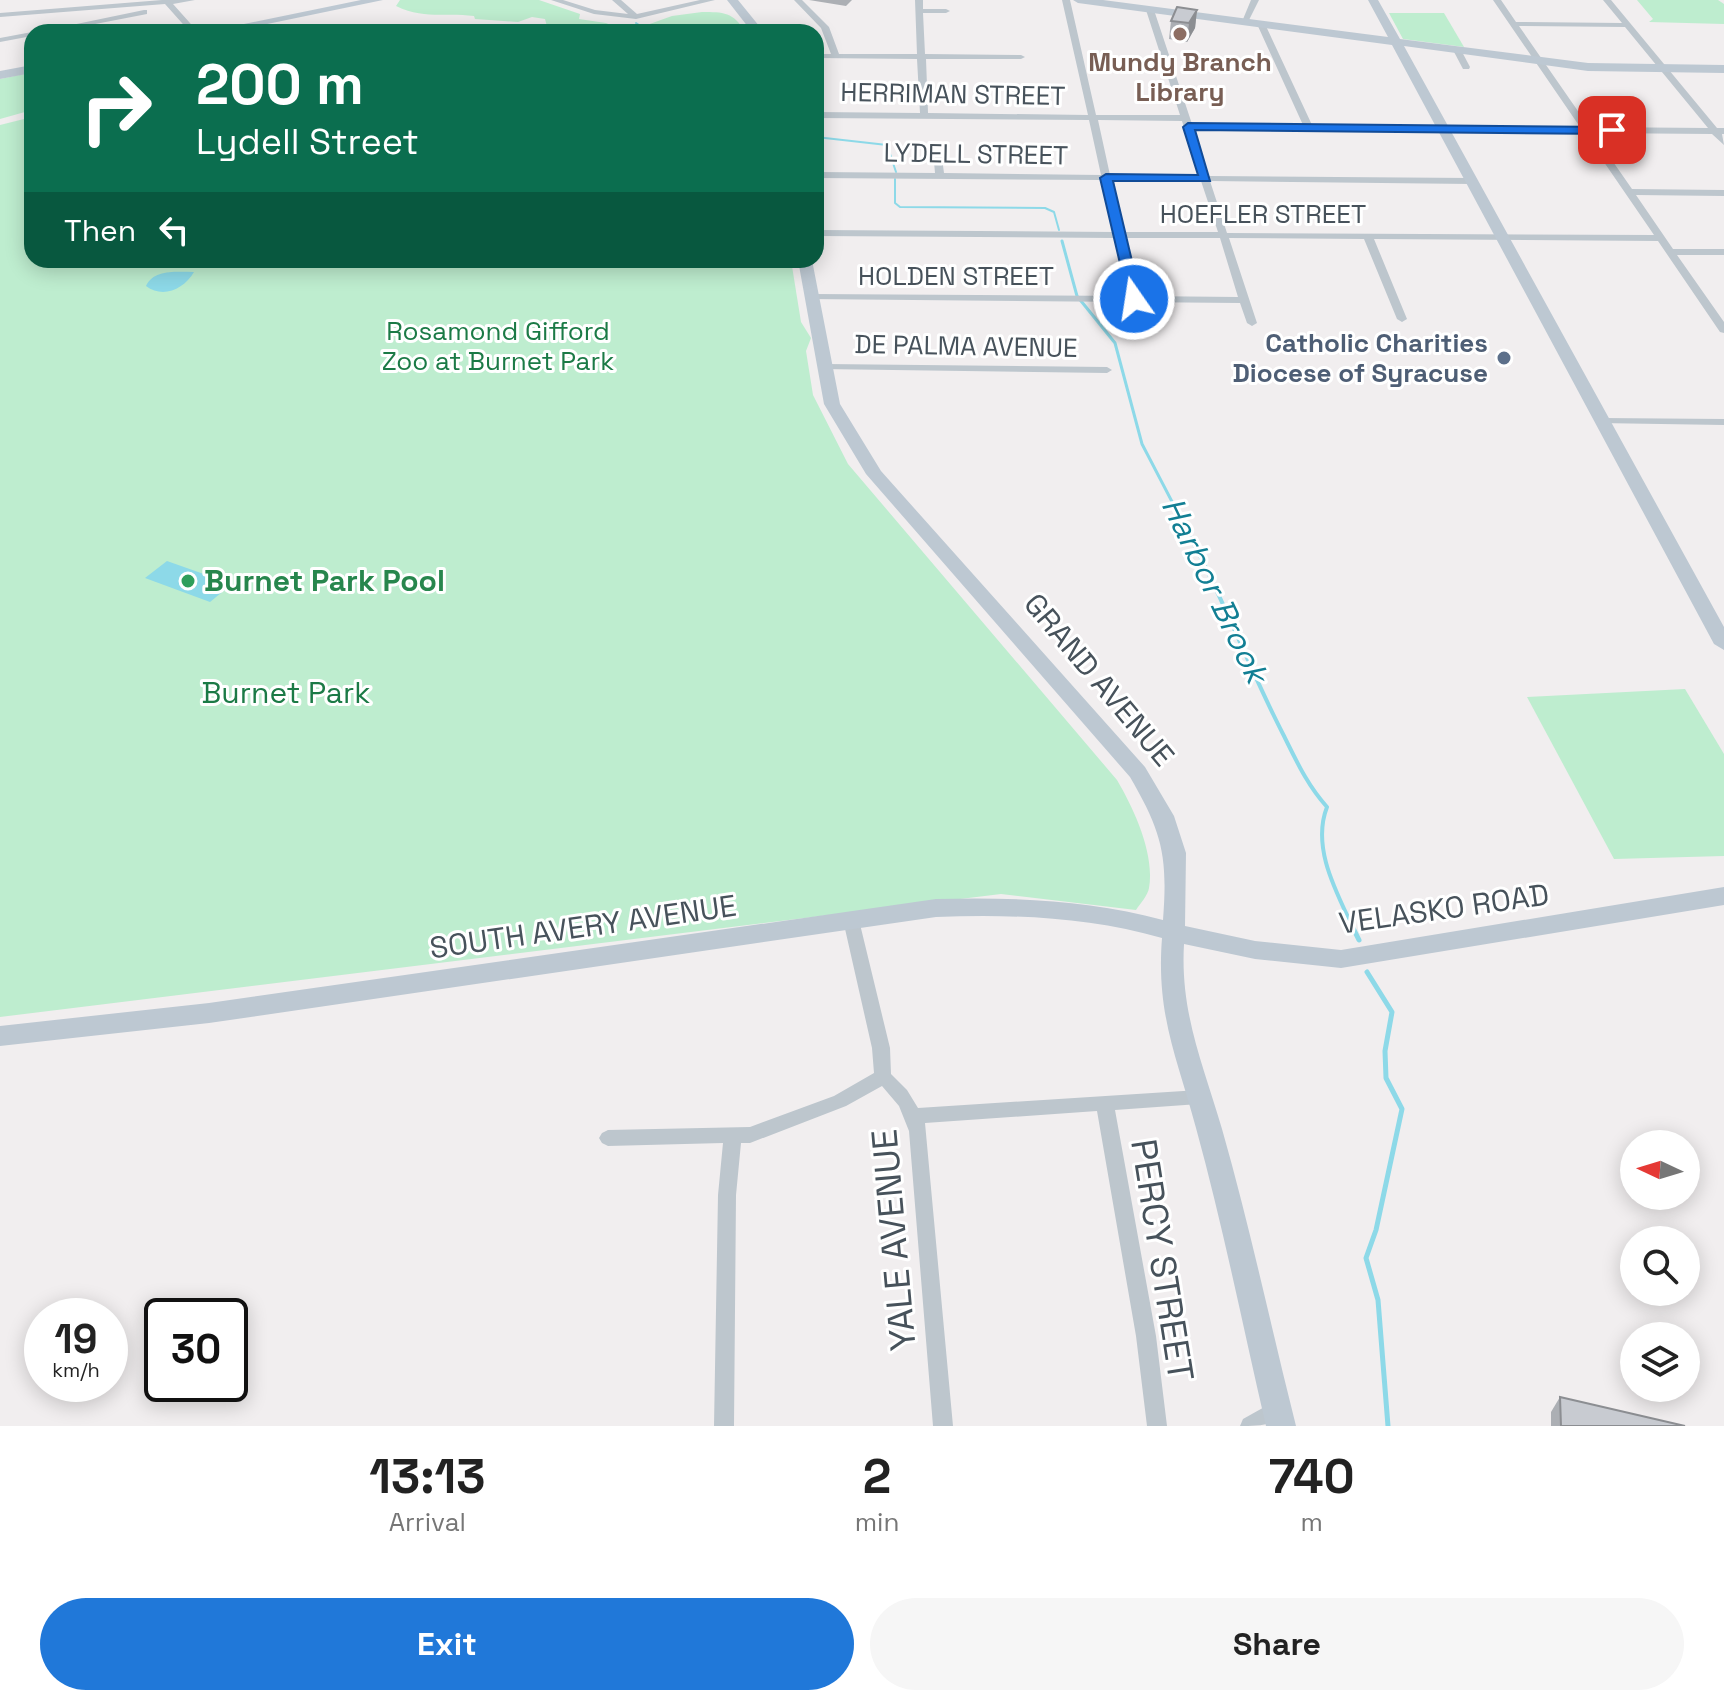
<!DOCTYPE html>
<html lang="en">
<head>
<meta charset="utf-8">
<style>
	body { margin:0; font-family:"Space Grotesk",sans-serif; background:#f6f6f6; color:#222; height:100vh; display:flex; flex-direction:column; font-size:30px; white-space:nowrap }
	* { box-sizing:border-box; margin:0 }
	p { font-size:26px; color:#767676 }
	.icon { flex:none; width:44px; height:44px; fill:none; stroke:currentColor; stroke-width:2; stroke-linecap:round; stroke-linejoin:round }
	.map { position:relative; height:1426px; overflow:hidden }
	.sheet { display:flex; flex-direction:column; background:#fff; flex:1 }
	.sheet>* { flex:none }
	.hud { position:absolute; left:24px; top:24px; width:800px; height:244px; border-radius:24px; box-shadow:0 4px 20px #0003; background:#0b6e4f; color:#fff; overflow:hidden }
	.needle { width:52px; rotate:274deg }
	.tools { position:absolute; left:1620px; top:1130px; display:grid; gap:16px }
	.tools a { display:grid; place-items:center; width:80px; height:80px; border-radius:50%; background:#fff; box-shadow:0 4px 20px #0003; font-size:40px }
	.speed { position:absolute; left:24px; top:1298px; display:flex; gap:16px; font-size:40px; font-weight:700; text-align:center }
	.speed>* { display:grid; place-content:center; width:104px; height:104px; border-radius:50%; background:#fff; box-shadow:0 4px 20px #0003; line-height:1 }
	.speed small { font-size:20px; font-weight:400 }
	.speed .limit { border:4px solid #111; border-radius:12px; background:#fff; color:#111 }
	.pin { position:absolute; display:grid; place-items:center; width:68px; height:68px; color:#fff; margin:-34px; border-radius:16px; box-shadow:0 4px 12px #0006 }
	.me { position:absolute; width:88px; margin:-44px; rotate:347deg; stroke-linejoin:round; filter:drop-shadow(0 0 6px #0008) }
	.turn { display:flex; align-items:center; gap:28px; height:168px; padding:0 40px; font-size:36px }
	.turn .icon { width:104px; height:104px; stroke-width:2.5 }
	.turn b { display:block; font-size:56px; line-height:68px }
	.then { display:flex; align-items:center; height:76px; padding:0 40px; background:#0003; gap:16px; font-size:30px }
	.eta { display:flex; justify-content:space-evenly; align-items:center; height:136px; text-align:center }
	.eta b { font-size:48px; font-weight:700; line-height:56px }
	.cta { display:flex; gap:16px; margin-top:auto; padding:16px 40px }
	.cta a { flex:1; height:92px; border-radius:48px; background:#2078d9; color:#fff; font-size:32px; font-weight:700; line-height:92px; text-align:center }
	.cta a+a { background:#f6f6f6; color:#222 }
	.map>svg:first-child { display:block }
	.green { fill:#beedcf }
	.water { fill:#8dd9e8 }
	.lines { fill:none; stroke-linecap:round; stroke-linejoin:round }
	.stream-far3 { stroke:#8dd9e8; stroke-width:2 }
	.stream-far2 { stroke:#8dd9e8; stroke-width:3 }
	.stream-far1 { stroke:#8dd9e8; stroke-width:4 }
	.stream { stroke:#8dd9e8; stroke-width:5 }
	.street { fill:#bdc6cd; fill-rule:evenodd }
	.secondary { fill:#bdc8d2; fill-rule:evenodd }
	.wall { fill:#acafb4 }
	.shaded-wall { fill:#8c8e92 }
	.building { fill:#c8cbd1; stroke:#8c8e92; stroke-width:2 }
	.route { fill:#1a73e8; stroke:#114b97; stroke-width:2 }
	.education-dot { fill:#8d6e63; stroke:#fff; stroke-width:3 }
	.service-dot { fill:#5c6f8a; stroke:#fff; stroke-width:3 }
	.leisure-dot { fill:#2e9e5b; stroke:#fff; stroke-width:3 }
	.labels { text-anchor:middle; stroke-width:6; stroke-linejoin:round; paint-order:stroke }
	.far-education-label { font-size:26px; font-weight:bold; fill:#785e54; stroke:#fff }
	.far-street-label { font-size:26px; fill:#47525b; stroke:#fff }
	.far-park-label { font-size:26px; fill:#1b7a46; stroke:#fff }
	.far-service-label { font-size:26px; font-weight:bold; fill:#4e5e75; stroke:#fff; text-anchor:end }
	.leisure-label { font-size:30px; font-weight:bold; fill:#27864d; stroke:#fff; text-anchor:start }
	.street-label { font-size:30px; fill:#47525b; stroke:#fff }
	.park-label { font-size:30px; fill:#1b7a46; stroke:#fff }
	.water-label { font-size:32px; font-style:italic; fill:#127f94; stroke:#fff }
	.near-street-label { font-size:36px; fill:#47525b; stroke:#fff }
</style>
</head>
<body>
<div class="map">
<svg width="1724" height="1426" viewBox="0 0 1724 1426">
	<rect width="100%" height="100%" fill="#f1eeef"/>
	<g class="green">
		<path d="M400 0H539L580 14 579 19 606 23 627 32H567L566 26 548 30 545 19 532 17 518 22 475 19 474 16C445 12 425 20 396 6Z"/>
		<polygon points="1637,0 1718,0 1724,4 1724,24 1649,22 1653,19"/>
		<path d="M702 12C723 12 734 12 745 32L691 29V32L633 30 672 16Z"/>
		<polygon points="1389,13 1444,13 1464,47 1403,39"/>
		<polygon points="24,74 32,78 32,110 0,119 0,79"/>
		<path d="M32 117V260H791L801 322 811 338 806 351 813 395 848 464 1117 780C1134 809 1155 854 1149 888 1148 895 1140 904 1136 910L1001 894 0 1017V125Z"/>
		<polygon points="1685,689 1724,754 1724,856 1614,859 1527,697"/>
	</g>
	<g class="water">
		<path d="M194 272C184 289 163 299 146 286 154 269 176 272 194 272Z"/>
		<polygon points="167,561 232,584 210,602 145,578"/>
	</g>
	<g class="lines">
		<g class="stream-far3">
			<polyline points="636,23 649,32"/>
			<polyline points="816,137 887,145 896,172"/>
			<polyline points="895,179 895,203 900,207 1045,208 1054,212 1059,230"/>
		</g>
		<polyline class="stream-far2" points="1062,241 1077,296 1115,343 1142,444 1193,542"/>
		<path class="stream-far1" d="M1192 540C1225 603 1250 670 1283 734 1296 760 1307 785 1327 807 1311 848 1337 893 1354 930"/>
		<g class="stream">
			<polyline points="1353,928 1359,940"/>
			<polyline points="1367,972 1392,1012 1385,1051 1386,1078 1402,1109 1376,1230 1366,1258 1378,1300 1388,1426"/>
		</g>
		<g class="street">
			<polygon points="162,0 195,0 173,4 198,32 190,32 165,4 0,17 0,13"/>
			<polygon points="551,0 563,0 595,10 628,14 612,0 621,0 637,14 700,0 715,0 636,19 594,14"/>
			<path d="M794 0H802L829 27 839 54H917L915 0H923V9H946L950 11 946 13H923L925 54 1021 55 1025 57 1021 59H926L928 113 1088 115 1062 0H1070L1096 115H1180L1146 10 1150 8 1154 10 1192 124 1303 125 1257 24 1261 22 1265 24 1312 125 1580 127 1493 0H1501L1516 22 1622 23 1603 0H1611L1717 128H1724V134H1722L1724 145 1712 134 1593 133 1632 189 1724 190V196L1636 195 1673 249H1724V255H1677L1724 322V333L1720 332 1658 241 1374 239 1407 319 1402 322 1397 319 1364 239 1229 238 1257 323 1252 326 1247 323 1240 303 808 299 807 297 812 294 1128 296 1115 238 816 236V230L1114 232 1102 180 816 178V172L935 173 933 151 937 148 941 151 944 173 1101 175 1089 120 816 118V112L920 113 917 59 816 58V54H831L821 28ZM1519 26 1625 27 1708 128 1589 127ZM1098 120 1182 121 1199 176 1110 175ZM1193 130 1584 133 1654 235 1227 233 1210 181 1471 184 1476 181 1471 178 1209 176ZM1112 180 1201 181 1218 232H1124ZM1125 238H1220L1238 297 1138 296Z"/>
			<polygon points="1251,0 1259,0 1247,24 1241,24"/>
			<polygon points="144,10 147,10 147,14 54,32 38,32"/>
			<polygon points="32,32 32,36 0,42 0,38"/>
			<polygon points="1454,48 1460,48 1470,67 1469,69 1463,69 1453,50"/>
			<polygon points="825,364 1107,367 1112,370 1107,373 821,369 821,365"/>
			<polygon points="1602,418 1724,419 1724,425 1598,423 1598,419"/>
			<polygon points="851,914 857,916 859,920 890,1048 891,1074 907,1090 918,1108 1199,1090 1205,1092 1208,1097 1205,1102 1199,1104 1115,1110 1156,1336 1167,1426 1147,1426 1136,1336 1097,1111 925,1123 953,1426 933,1426 909,1131 899,1106 882,1086 846,1106 750,1143 741,1143 736,1195 734,1426 714,1426 718,1195 723,1143 608,1146 602,1143 599,1138 602,1133 608,1130 750,1127 834,1096 874,1073 872,1048 843,920 845,916"/>
			<path d="M1277 1400 1284 1403 1287 1410C1279 1426 1257 1426 1240 1426L1243 1419Z"/>
		</g>
		<g class="secondary">
			<polygon points="361,0 383,0 229,32 205,32"/>
			<polygon points="727,0 738,0 764,32 752,32"/>
			<polygon points="1073,0 1103,0 1388,37 1368,0 1378,0 1400,39 1588,63 1724,65 1724,73 1588,71 1404,46 1724,627 1724,650 1714,644 1392,45 1078,3"/>
			<polygon points="32,65 32,73 0,79 0,71"/>
			<path d="M798 260H812L840 404 881 471 1145 767 1174 816 1186 853 1185 926 1255 941 1341 950 1724 887V905L1341 968 1255 959 1184 944C1180 1013 1203 1064 1222 1129 1250 1227 1271 1327 1296 1426H1266C1243 1327 1223 1226 1196 1128 1177 1057 1156 1015 1162 938 1088 917 1012 914 936 917L209 1023 0 1046V1026L209 1003 936 899C1013 897 1089 900 1163 920 1168 856 1162 832 1130 777L866 474 824 404Z"/>
		</g>
	</g>
	<g class="wall">
		<polygon points="809,0 852,0 846,6"/>
		<polygon points="1197,10 1195,28 1187,42 1169,39 1171,21"/>
		<polygon points="1560,1397 1685,1426 1551,1426 1551,1412"/>
	</g>
	<polygon class="shaded-wall" points="1197,10 1195,28 1187,42 1189,23"/>
	<g class="building">
		<polygon points="1177,7 1197,10 1189,23 1171,21"/>
		<polygon points="1560,1397 1685,1426 1561,1426"/>
	</g>
	<polygon class="route" points="1188,123 1612,127 1618,130 1612,134 1195,130 1210,181 1113,181 1141,299 1129,302 1100,178 1106,174 1198,175 1183,127"/>
	<circle class="education-dot" cx="1180" cy="34" r="8"/>
	<circle class="service-dot" cx="1504" cy="358" r="8"/>
	<circle class="leisure-dot" cx="188" cy="581" r="8"/>
	<g class="labels">
		<g class="far-education-label">
			<text x="1180" y="71">Mundy Branch<tspan x="1180" dy="30">Library</tspan></text>
		</g>
		<g class="far-street-label">
			<text transform="translate(953 94) rotate(1)" y="9">HERRIMAN STREET</text>
			<text transform="translate(976 154) rotate(1)" y="9">LYDELL STREET</text>
			<text x="1263" y="223">HOEFLER STREET</text>
			<text x="956" y="285">HOLDEN STREET</text>
			<text transform="translate(966 346) rotate(1)" y="9">DE PALMA AVENUE</text>
		</g>
		<g class="far-park-label">
			<text x="498" y="340">Rosamond Gifford<tspan x="498" dy="30">Zoo at Burnet Park</tspan></text>
		</g>
		<g class="far-service-label">
			<text x="1488" y="352">Catholic Charities<tspan x="1488" dy="30">Diocese of Syracuse</tspan></text>
		</g>
		<g class="leisure-label">
			<text x="204" y="591">Burnet Park Pool</text>
		</g>
		<g class="street-label">
			<text transform="translate(1099 680) rotate(50)" y="10">GRAND AVENUE</text>
			<text transform="translate(1444 909) rotate(-8)" y="10">VELASKO ROAD</text>
			<text transform="translate(583 927) rotate(-8)" y="10">SOUTH AVERY AVENUE</text>
		</g>
		<g class="park-label">
			<text x="286" y="703">Burnet Park</text>
		</g>
		<g class="water-label">
			<text transform="translate(1215 590) rotate(64)" y="11">Harbor Brook</text>
		</g>
		<g class="near-street-label">
			<text transform="translate(893 1240) rotate(-95)" y="13">YALE AVENUE</text>
			<text transform="translate(1163 1260) rotate(81)" y="13">PERCY STREET</text>
		</g>
	</g>
</svg>
<div class="tools">
<a><svg class="needle" viewBox="-14 -14 28 28"><path d="M0-13l5 13h-10z" fill="#e53935"/><path d="M0 13l5-13h-10z" fill="#767676"/></svg></a>
<a><svg class="icon" aria-label="search" viewBox="0 0 24 24"><circle cx="10" cy="10" r="6"/><path d="M15 15l6 6"/></svg></a>
<a><svg class="icon" aria-label="layers" viewBox="0 0 24 24"><path d="M12 4l9 5-9 5-9-5zM3 14l9 5 9-5"/></svg></a>
</div>
<div class="speed"><div>19<small>km/h</small></div><div class="limit">30</div></div>
<div class="pin" style="left:1612px;top:130px;background:#d93025"><svg class="icon" aria-label="arrive" viewBox="0 0 24 24"><path d="M6 21V4h12l-3 4 3 4H6"/></svg></div>
<svg class="me" style="left:1134px;top:299px" viewBox="-20 -20 40 40"><circle r="17" fill="#1a73e8" stroke="#fff" stroke-width="3"/><path d="M0-11L8 9 0 5-8 9z" fill="#fff"/></svg>
<div class="hud">
<div class="turn"><svg class="icon" aria-label="right" viewBox="0 0 24 24"><path d="M7 20v-9h11M14 6l5 5-5 5"/></svg><div><b>200 m</b>Lydell Street</div></div>
<div class="then">Then<svg class="icon" aria-label="left" viewBox="0 0 24 24"><path d="M17 20v-9H6M10 6l-5 5 5 5"/></svg></div>
</div>
</div>
<section class="sheet">
<div class="eta">
<div><b>13:13</b><p>Arrival</p></div>
<div><b>2</b><p>min</p></div>
<div><b>740</b><p>m</p></div>
</div>
<div class="cta"><a>Exit</a><a>Share</a></div>
</section>
</body>
</html>
